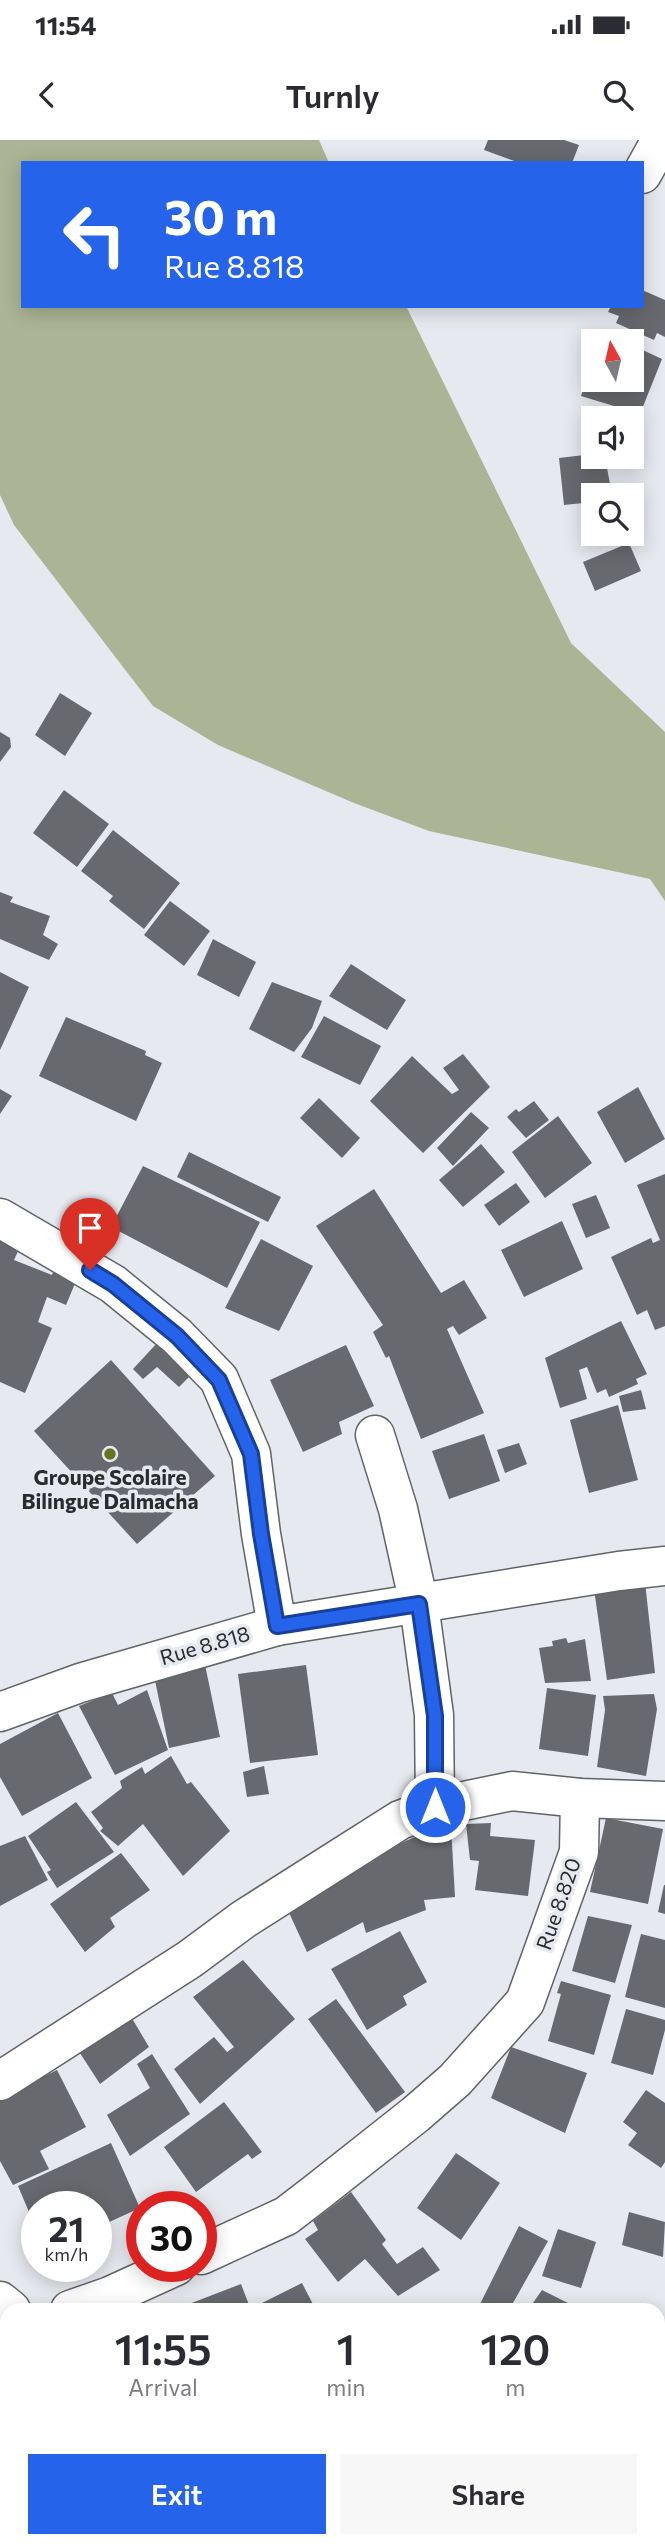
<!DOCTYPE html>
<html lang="en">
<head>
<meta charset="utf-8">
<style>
	body { margin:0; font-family:Commissioner,sans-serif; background:#f7f7f7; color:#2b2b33; height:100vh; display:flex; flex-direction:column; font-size:26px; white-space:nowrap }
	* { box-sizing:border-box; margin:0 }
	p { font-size:23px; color:#7c7c81 }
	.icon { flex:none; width:38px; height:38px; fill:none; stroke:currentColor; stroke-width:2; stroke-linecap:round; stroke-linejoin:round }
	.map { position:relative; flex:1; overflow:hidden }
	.details { position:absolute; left:0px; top:2163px; width:665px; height:245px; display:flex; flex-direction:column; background:#fff; border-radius:21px 21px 0 0; box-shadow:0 4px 18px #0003 }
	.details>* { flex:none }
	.guide { position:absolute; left:21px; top:21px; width:623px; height:147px; border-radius:0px; box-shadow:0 4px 18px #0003; background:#2563eb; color:#fff; overflow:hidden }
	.needle { width:46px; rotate:352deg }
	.fabs { position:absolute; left:581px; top:189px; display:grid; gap:14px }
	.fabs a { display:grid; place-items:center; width:63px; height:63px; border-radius:0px; background:#fff; box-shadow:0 4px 18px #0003; font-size:35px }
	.speed { position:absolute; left:21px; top:2051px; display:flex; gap:14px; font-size:35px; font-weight:700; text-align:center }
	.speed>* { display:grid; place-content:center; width:91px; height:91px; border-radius:50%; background:#fff; box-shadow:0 4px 18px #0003; line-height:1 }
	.speed small { font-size:18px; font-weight:400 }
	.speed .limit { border:10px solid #d22; background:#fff; color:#111 }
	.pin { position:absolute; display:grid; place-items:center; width:60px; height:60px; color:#fff; margin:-72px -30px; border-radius:50% 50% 50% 0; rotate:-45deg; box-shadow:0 0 7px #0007 }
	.pin .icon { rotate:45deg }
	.me { position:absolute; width:77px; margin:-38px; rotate:0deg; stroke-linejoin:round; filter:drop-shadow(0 0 5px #0008) }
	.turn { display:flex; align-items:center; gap:24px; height:147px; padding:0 28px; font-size:32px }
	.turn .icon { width:91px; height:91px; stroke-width:2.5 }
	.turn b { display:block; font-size:49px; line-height:60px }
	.eta { display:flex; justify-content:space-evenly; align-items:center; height:119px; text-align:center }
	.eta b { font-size:42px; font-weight:600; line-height:49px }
	.cta { display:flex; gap:14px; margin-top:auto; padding:14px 28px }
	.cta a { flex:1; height:80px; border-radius:0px; background:#2563eb; color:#fff; font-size:28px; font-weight:600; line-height:80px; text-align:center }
	.cta a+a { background:#f7f7f7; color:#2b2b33 }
	.status { display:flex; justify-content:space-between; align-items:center; height:49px; padding:0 35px; background:#fff; direction:ltr }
	.status svg { height:19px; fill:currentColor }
	header { display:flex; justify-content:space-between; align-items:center; height:91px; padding:0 28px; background:#fff; font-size:32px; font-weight:600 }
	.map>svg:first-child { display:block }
	.forest { fill:#abb494 }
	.building { fill:#67696f }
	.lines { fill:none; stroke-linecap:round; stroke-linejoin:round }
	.minor-casing { stroke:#606368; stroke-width:41 }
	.minor { stroke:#fff; stroke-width:38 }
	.route-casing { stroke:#184099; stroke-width:18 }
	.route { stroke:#2563eb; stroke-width:12 }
	.poi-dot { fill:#647422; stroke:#e6e9ef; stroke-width:2.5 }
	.labels { text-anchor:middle; stroke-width:7; stroke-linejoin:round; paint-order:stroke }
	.poi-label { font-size:21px; font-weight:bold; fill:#2a2b2d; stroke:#e6e9ef }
	.street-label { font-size:21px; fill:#2a2b2d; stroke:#e6e9ef }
</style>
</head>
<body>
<div class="status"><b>11:54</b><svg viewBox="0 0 49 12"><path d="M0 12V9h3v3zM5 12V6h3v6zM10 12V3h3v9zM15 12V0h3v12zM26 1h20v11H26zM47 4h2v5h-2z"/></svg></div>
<header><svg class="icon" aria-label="back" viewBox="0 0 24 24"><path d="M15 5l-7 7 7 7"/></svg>Turnly<svg class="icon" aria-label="search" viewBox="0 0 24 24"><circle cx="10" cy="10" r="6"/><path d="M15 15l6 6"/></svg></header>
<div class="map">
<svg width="665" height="2408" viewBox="0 0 665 2408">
	<rect width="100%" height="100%" fill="#e6e9ef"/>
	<polygon class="forest" points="0,0 319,0 329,23 23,23 23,166 406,166 571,503 665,592 665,761 650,739 429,691 354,663 218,605 153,566 14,385 0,355"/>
	<g class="building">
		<polygon points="488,0 564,0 579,5 572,23 520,23 484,10"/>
		<polygon points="642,150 665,160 665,197 657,193 654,200 616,183 619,176 608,172 611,166 642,166"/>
		<polygon points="632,205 662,219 640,274 581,256 588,236 604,241 632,240"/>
		<polygon points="593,314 593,317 605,317 612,355 593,355 593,362 564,365 559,318"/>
		<polygon points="629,403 641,431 595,451 583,422"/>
		<polygon points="60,553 92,573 65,616 35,595"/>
		<polygon points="0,592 10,598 11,607 0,622"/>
		<polygon points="64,650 109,684 77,727 33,693"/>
		<polygon points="113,690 180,743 144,789 109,761 113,756 81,731"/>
		<polygon points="0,752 13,757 10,762 50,776 43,795 58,804 49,820 0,799"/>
		<polygon points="170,761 210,791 184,826 144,795"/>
		<polygon points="213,799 256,822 239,857 197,835"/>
		<polygon points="351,824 406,860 387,890 329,856"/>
		<polygon points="0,832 29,847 0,910"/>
		<polygon points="272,842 322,861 312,888 294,912 249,889"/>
		<polygon points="324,876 381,906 360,945 301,917"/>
		<polygon points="66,877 146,911 145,915 162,923 136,981 39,936"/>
		<polygon points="463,914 490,947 423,1013 370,961 412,916 452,954 459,950 443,928"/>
		<polygon points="638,947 665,999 625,1023 597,972"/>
		<polygon points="0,949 12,956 0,974"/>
		<polygon points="319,958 360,998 342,1018 300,978"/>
		<polygon points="534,961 549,980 526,998 507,977 516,969 519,972"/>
		<polygon points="471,972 489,988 453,1026 437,1008"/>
		<polygon points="558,976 592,1023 545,1058 512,1012"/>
		<polygon points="481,1004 505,1032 463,1067 439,1040"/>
		<polygon points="189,1012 281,1057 268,1082 177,1037"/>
		<polygon points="143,1026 260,1082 227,1148 111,1087"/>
		<polygon points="665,1034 665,1186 655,1190 647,1170 637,1175 611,1117 651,1098 653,1103 660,1100 637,1045"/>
		<polygon points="516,1043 530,1062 499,1086 484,1065"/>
		<polygon points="374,1049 441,1153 464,1140 487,1178 459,1195 453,1186 447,1189 484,1273 421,1299 389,1216 386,1218 373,1192 383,1185 316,1086"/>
		<polygon points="596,1055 610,1088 586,1098 572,1064"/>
		<polygon points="562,1081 583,1129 524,1157 501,1110"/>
		<polygon points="0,1086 24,1098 14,1120 52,1135 56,1124 79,1134 66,1165 47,1157 38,1182 52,1188 25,1253 0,1242"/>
		<polygon points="261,1099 313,1126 279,1191 225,1168"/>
		<polygon points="621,1181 647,1234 636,1239 638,1244 609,1257 606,1249 597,1253 587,1227 579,1230 587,1259 560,1268 545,1218"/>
		<polygon points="158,1202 189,1237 179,1247 157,1227 143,1239 133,1229"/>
		<polygon points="346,1205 374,1266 339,1282 342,1294 303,1312 270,1240"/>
		<polygon points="111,1220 215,1336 137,1404 34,1291"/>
		<polygon points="641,1250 646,1269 623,1272 619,1256"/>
		<polygon points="618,1265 638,1340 589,1353 570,1280"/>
		<polygon points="484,1294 500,1341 449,1359 432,1311"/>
		<polygon points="519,1303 527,1324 505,1333 497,1310"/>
		<polygon points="645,1442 655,1533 607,1540 594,1449"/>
		<polygon points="566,1498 568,1503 585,1499 591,1541 545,1543 539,1508 553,1506 552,1501"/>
		<polygon points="203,1515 220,1597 169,1608 152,1526"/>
		<polygon points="306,1525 318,1615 250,1623 238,1534"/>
		<polygon points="547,1548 596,1555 588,1616 539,1609"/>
		<polygon points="147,1550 168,1610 115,1635 79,1566 112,1553 118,1565"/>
		<polygon points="654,1554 657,1569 646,1636 597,1627 605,1570 603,1556"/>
		<polygon points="58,1573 92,1638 22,1676 0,1637 0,1604"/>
		<polygon points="171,1616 187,1644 191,1642 230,1691 183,1736 143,1684 118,1706 100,1691 103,1688 91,1672 122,1648 120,1641 142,1627 145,1634"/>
		<polygon points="264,1626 269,1654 247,1657 243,1632"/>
		<polygon points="76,1662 114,1712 57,1748 47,1732 51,1730 28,1696"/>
		<polygon points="606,1678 663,1689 648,1764 590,1752"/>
		<polygon points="491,1683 490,1696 535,1700 528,1756 475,1750 479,1721 470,1720 466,1684"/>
		<polygon points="451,1686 455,1757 424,1760 426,1770 366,1793 363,1782 307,1812 286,1766 374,1721 373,1715 415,1697 413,1691"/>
		<polygon points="25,1696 48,1740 0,1766 0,1706"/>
		<polygon points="121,1713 150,1750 110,1778 115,1787 85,1812 50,1764"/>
		<polygon points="664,1745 665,1745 665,1774 658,1772"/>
		<polygon points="588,1776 632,1785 615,1843 572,1831"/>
		<polygon points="400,1791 427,1842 403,1856 407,1865 367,1890 331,1829"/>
		<polygon points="641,1794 665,1800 665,1868 625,1857"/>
		<polygon points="243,1820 295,1879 200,1964 174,1929 214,1897 227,1912 234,1907 193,1857"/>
		<polygon points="561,1841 611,1855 594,1915 548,1901 561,1854 557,1853"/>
		<polygon points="336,1859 405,1952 376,1973 308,1879"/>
		<polygon points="626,1869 665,1880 665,1890 653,1935 611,1923"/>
		<polygon points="127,1870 149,1907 100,1944 78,1910"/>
		<polygon points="511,1907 587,1933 565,1993 491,1958"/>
		<polygon points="152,1914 190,1974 130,2016 107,1975 150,1948 137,1924"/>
		<polygon points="57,1930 86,1987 40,2011 49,2029 13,2045 0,2021 0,1958"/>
		<polygon points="646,1950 665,1963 665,2022 661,2028 628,2005 637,1993 623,1982"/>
		<polygon points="224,1962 262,2012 252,2019 248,2014 196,2052 164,2007"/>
		<polygon points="111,2003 140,2068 96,2088 96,2067 37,2067 37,2091 18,2046"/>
		<polygon points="456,2013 500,2043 461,2100 417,2068"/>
		<polygon points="351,2052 386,2100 382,2104 397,2124 423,2107 440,2130 398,2156 365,2119 338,2142 305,2099 318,2090 313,2081"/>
		<polygon points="629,2072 665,2082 663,2117 622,2105"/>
		<polygon points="519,2086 548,2101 509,2170 490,2170 480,2164"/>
		<polygon points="558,2089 596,2102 581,2148 542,2136"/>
		<polygon points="302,2143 316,2170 255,2170 254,2167"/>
		<polygon points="241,2144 251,2170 192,2170 189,2164"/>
		<polygon points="542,2150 572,2165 569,2170 528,2170"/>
		<polygon points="658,2235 665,2236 665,2300 658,2299"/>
		<polygon points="664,2363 665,2408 656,2408 658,2401"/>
	</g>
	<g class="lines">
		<defs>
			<g id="minor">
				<polyline points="642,34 661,0"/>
				<polyline points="0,1078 113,1144 177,1196 219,1239 251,1314 261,1394 277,1486"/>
				<polyline points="375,1295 398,1369 419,1464 434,1575 435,1667"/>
				<polyline points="0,1572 80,1543 277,1486 619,1431 665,1426"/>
				<polyline points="0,1941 190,1819 244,1779 400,1680 435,1667 512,1651 580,1658 665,1661"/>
				<polyline points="201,2115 286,2076 316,2053 416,1974 455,1940 525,1862 579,1712 580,1658"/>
				<polyline points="0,2161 11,2170"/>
				<polyline points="70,2170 110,2156 176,2126"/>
			</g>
		</defs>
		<use href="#minor" class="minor-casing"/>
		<use href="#minor" class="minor"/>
	</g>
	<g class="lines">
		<defs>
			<polyline id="route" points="90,1130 113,1144 177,1196 219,1240 251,1314 261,1394 277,1486 419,1464 435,1576 435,1667"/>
		</defs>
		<use href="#route" class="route-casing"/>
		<use href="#route" class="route"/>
	</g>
	<circle class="poi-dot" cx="110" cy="1314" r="7"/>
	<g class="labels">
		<g class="poi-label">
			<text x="110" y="1345">Groupe Scolaire<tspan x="110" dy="24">Bilingue Dalmacha</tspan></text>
		</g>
		<g class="street-label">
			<text transform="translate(205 1506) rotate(-16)" y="7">Rue 8.818</text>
			<text transform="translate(559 1764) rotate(-71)" y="7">Rue 8.820</text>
		</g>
	</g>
</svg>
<div class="fabs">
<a><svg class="needle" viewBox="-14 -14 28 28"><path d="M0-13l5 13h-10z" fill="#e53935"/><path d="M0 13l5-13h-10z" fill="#7c7c81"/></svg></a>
<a><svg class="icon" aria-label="sound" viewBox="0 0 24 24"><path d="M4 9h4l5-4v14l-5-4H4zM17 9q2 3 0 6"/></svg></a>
<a><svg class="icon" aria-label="search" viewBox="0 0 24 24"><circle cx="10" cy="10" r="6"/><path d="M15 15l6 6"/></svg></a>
</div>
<div class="speed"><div>21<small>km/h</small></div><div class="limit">30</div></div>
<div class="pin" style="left:90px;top:1130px;background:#d93025"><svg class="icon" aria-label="arrive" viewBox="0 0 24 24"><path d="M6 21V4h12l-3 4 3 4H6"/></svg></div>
<svg class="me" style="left:435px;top:1667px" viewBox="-20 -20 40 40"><circle r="17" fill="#2563eb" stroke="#fff" stroke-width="3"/><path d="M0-11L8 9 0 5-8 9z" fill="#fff"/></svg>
<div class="guide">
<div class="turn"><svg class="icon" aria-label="left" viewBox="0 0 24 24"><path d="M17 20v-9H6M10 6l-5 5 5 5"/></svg><div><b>30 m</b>Rue 8.818</div></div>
</div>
<section class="details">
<div class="eta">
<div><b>11:55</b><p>Arrival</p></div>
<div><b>1</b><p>min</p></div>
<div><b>120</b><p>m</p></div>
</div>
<div class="cta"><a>Exit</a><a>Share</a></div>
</section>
</div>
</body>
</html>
